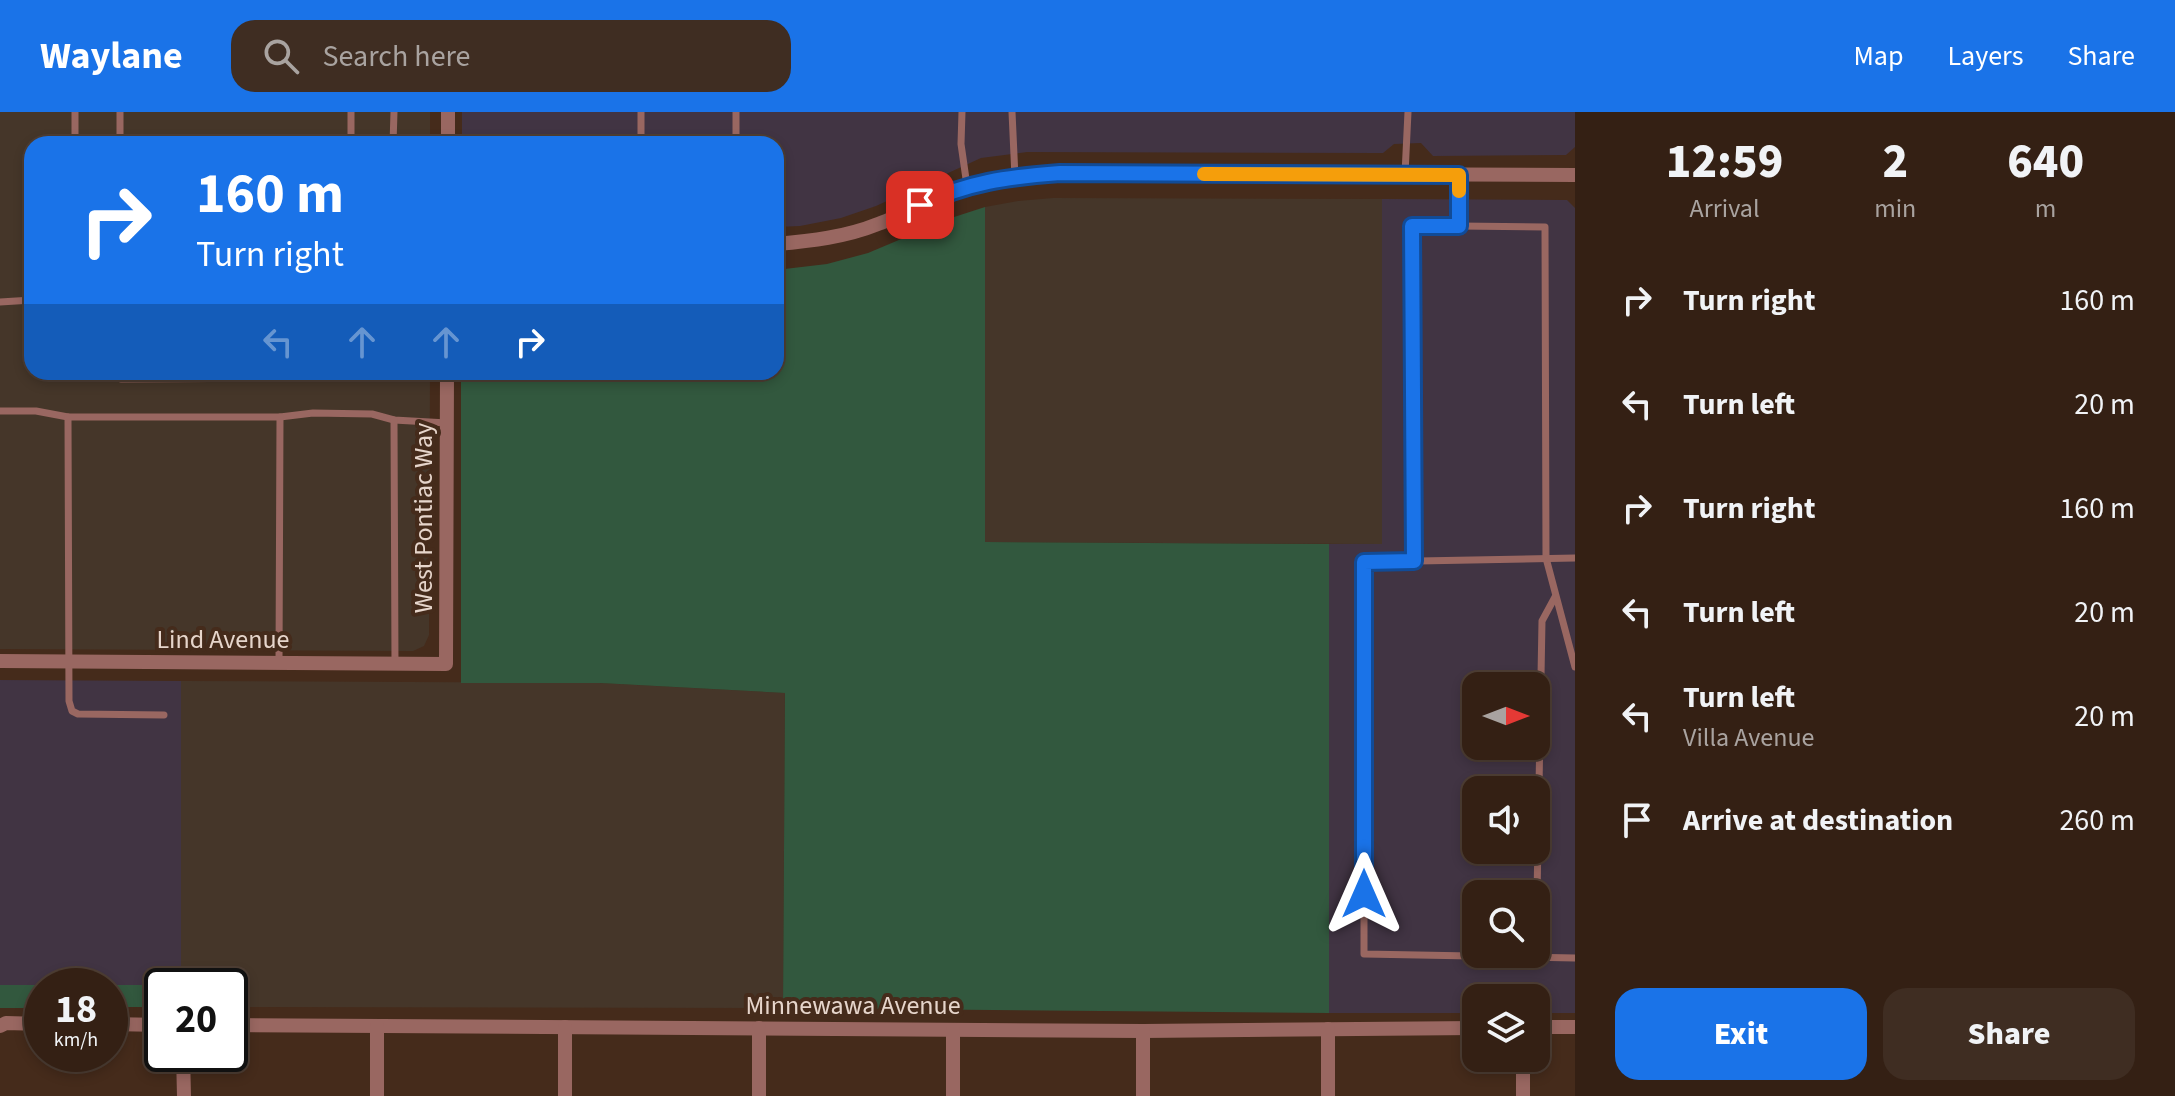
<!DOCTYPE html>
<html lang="en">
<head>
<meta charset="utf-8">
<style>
	body { margin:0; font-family:"Source Sans 3",sans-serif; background:#3f2d22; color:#f1f3f6; height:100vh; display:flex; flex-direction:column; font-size:30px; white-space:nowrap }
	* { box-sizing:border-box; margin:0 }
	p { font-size:26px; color:#a9a3a0 }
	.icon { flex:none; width:44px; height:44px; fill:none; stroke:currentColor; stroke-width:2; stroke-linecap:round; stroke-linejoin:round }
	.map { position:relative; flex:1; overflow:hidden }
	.sheet { display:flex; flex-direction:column; background:#342014; width:600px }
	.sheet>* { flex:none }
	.guide { position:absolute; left:24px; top:24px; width:760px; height:244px; border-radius:24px; box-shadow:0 4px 12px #0003,0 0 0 2px #4e3e34; background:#1a73e8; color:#fff; overflow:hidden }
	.needle { width:52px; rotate:90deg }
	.tools { position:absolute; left:1462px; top:560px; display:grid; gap:16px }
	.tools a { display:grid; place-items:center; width:88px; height:88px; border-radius:16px; background:#342014; box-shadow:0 4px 12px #0003,0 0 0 2px #4e3e34; font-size:40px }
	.speed { position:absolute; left:24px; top:856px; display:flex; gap:16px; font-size:40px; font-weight:700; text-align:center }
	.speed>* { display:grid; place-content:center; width:104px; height:104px; border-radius:50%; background:#342014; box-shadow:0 4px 12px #0003,0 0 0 2px #4e3e34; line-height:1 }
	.speed small { font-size:20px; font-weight:400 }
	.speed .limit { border:4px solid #111; border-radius:12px; background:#fff; color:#111 }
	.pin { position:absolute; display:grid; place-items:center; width:68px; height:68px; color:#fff; margin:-34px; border-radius:16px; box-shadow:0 4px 12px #0006 }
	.me { position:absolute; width:88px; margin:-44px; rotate:0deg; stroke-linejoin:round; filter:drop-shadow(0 0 6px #0008) }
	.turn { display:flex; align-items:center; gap:28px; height:168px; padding:0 40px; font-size:36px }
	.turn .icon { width:104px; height:104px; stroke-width:2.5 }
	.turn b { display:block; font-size:56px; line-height:68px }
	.lanes { display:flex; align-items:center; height:76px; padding:0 40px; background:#0003; justify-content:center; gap:40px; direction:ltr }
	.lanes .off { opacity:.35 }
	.eta { display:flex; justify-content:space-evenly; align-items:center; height:136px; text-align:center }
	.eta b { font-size:48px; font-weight:800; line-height:56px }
	.action { display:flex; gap:16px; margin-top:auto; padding:16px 40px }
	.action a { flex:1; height:92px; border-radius:24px; background:#1a73e8; color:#fff; font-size:32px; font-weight:800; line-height:92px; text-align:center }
	.action a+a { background:#3f2d22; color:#f1f3f6 }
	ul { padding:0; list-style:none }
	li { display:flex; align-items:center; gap:24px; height:104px; padding:0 40px }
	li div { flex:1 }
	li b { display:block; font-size:30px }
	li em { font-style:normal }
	header { display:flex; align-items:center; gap:48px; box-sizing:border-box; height:112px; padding:0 40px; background:#1a73e8; color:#fff }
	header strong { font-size:38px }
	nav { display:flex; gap:44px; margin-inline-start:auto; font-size:28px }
	.search { width:560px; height:72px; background:#3f2d22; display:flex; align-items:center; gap:20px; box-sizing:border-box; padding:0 28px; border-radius:24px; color:#a9a3a0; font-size:30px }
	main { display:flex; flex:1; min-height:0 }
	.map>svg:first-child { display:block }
	.commercial { fill:#413443; fill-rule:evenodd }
	.industrial { fill:#453629 }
	.green { fill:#32583e }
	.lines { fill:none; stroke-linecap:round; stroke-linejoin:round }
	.lane { stroke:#996761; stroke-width:7 }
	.street { stroke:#996761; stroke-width:14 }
	.route-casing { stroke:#114b97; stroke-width:20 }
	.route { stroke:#1a73e8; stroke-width:14 }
	.slow { stroke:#f59e0b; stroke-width:14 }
	.labels { text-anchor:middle; stroke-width:8; stroke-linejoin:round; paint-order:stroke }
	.street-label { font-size:26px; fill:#e6d5cb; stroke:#452b1b }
</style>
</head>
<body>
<header>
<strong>Waylane</strong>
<div class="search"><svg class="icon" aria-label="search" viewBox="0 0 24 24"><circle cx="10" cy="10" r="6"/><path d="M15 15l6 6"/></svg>Search here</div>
<nav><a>Map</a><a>Layers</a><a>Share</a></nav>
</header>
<main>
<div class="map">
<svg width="1575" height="984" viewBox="0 0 1575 984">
	<rect width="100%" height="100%" fill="#452b1b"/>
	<g class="commercial">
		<polygon points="462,0 1575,0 1575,35 1566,43 1433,44 1421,31 1394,32 1383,41 1027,40 981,46 876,94 841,106 800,114 776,115 776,32 462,32"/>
		<path d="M1382 87 1567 88 1575 96V901H1536V886H1476V901H1329V432L1382 431ZM1476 574H1536V634H1476ZM1476 678H1536V738H1476ZM1476 782H1536V842H1476Z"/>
		<polygon points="0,568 181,569 181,873 0,873"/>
	</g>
	<g class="industrial">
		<polygon points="0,0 430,0 430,32 32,32 32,260 430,260 429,523 424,534 413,539 0,537"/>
		<polygon points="1053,86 1382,87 1382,432 985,430 985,95 1018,89"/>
		<polygon points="181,569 600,571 785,581 783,896 230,895 230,874 181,874"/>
	</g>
	<g class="green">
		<polygon points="985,95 985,430 1329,432 1329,901 783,896 785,581 600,571 461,571 461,260 776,260 776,158 827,152 868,141 951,106"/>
		<polygon points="0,873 181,873 181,874 162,874 162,895 110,895 110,874 42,874 42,896 0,896"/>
	</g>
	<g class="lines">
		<g class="lane">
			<polyline points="120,0 120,32"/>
			<polyline points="641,0 641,32"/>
			<polyline points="736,0 736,32"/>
			<polyline points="962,0 961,32 967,74"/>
			<polyline points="1012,0 1015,65"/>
			<polyline points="75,32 75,0"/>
			<polyline points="351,32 351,0"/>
			<polyline points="393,32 394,0"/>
			<polyline points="1405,62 1408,0"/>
			<polyline points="1459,114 1545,115 1546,446 1575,555"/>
			<polyline points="0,190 32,188"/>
			<polyline points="121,260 121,267 447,265"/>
			<polyline points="0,299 36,299 68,305"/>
			<polyline points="280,305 313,301 372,302 394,308 447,311"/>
			<polyline points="394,308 395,552"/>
			<polyline points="1575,446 1364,450 1364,842 1575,846"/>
			<polyline points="1414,449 1412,114 1459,114 1459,63"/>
			<polyline points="164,603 78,602 72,599 69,589 68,305 280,305 279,551"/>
			<polyline points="1536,839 1542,509 1555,485"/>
		</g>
		<g class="street">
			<polyline points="448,32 448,0"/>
			<path d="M776 132C811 129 846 125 878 112 911 100 941 82 975 72 1002 64 1032 63 1060 61L1575 63"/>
			<polyline points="0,549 446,552 447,260"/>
			<polyline points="110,912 162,913"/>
			<polyline points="230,913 1143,919 1476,916"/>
			<polyline points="0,914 6,911 42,912"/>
			<polyline points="377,914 377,984"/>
			<polyline points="565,915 565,984"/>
			<polyline points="1536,915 1575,915"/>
			<polyline points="1328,917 1328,984"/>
			<polyline points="953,918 953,984"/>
			<polyline points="183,942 184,984"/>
			<polyline points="759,984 759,916"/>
			<polyline points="1143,984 1143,919"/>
			<polyline points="1523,984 1523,946"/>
		</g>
	</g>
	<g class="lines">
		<defs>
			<path id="route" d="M920 93C968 70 1008 65 1060 61L1459 63V114H1412L1414 449 1364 450V782"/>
		</defs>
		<use href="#route" class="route-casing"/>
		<use href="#route" class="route"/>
		<polyline class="slow" points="1204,62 1459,63 1459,79"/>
	</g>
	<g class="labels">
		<g class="street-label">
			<text transform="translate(423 406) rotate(-90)" y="9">West Pontiac Way</text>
			<text x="223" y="536">Lind Avenue</text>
			<text x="853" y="902">Minnewawa Avenue</text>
		</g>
	</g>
</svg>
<div class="tools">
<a><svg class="needle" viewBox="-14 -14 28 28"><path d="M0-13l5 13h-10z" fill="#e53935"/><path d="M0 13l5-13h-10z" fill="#a9a3a0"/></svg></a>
<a><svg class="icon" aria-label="sound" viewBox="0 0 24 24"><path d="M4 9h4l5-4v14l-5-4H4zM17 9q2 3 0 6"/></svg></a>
<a><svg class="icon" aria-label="search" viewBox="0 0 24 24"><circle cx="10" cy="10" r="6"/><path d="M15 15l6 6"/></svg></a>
<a><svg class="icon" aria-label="layers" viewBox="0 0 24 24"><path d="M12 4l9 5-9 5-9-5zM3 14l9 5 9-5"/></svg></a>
</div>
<div class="speed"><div>18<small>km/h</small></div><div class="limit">20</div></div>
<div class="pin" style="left:920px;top:93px;background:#d93025"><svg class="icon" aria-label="arrive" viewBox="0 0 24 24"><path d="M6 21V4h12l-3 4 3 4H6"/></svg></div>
<svg class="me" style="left:1364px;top:782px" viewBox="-20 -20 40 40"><path d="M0-17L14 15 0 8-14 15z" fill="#1a73e8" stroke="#fff" stroke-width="4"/></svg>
<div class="guide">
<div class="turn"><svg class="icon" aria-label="right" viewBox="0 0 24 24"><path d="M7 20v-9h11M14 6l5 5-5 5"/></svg><div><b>160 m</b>Turn right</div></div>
<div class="lanes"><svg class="icon off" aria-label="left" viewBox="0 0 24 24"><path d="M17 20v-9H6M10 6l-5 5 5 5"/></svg><svg class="icon off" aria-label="ahead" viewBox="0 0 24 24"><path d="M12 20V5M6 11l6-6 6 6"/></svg><svg class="icon off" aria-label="ahead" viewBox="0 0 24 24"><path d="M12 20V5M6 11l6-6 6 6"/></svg><svg class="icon" aria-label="right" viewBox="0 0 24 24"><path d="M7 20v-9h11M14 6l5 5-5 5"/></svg></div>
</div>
</div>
<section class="sheet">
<div class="eta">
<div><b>12:59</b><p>Arrival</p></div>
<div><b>2</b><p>min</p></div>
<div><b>640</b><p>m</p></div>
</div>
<ul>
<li><svg class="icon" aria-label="right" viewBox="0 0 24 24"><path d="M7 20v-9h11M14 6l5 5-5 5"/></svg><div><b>Turn right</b></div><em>160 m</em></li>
<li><svg class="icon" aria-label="left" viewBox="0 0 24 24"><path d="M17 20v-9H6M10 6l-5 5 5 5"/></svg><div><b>Turn left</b></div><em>20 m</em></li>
<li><svg class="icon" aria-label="right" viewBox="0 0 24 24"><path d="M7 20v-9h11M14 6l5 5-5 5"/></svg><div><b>Turn right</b></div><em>160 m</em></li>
<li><svg class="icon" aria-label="left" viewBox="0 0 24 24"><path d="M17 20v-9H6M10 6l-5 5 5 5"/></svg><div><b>Turn left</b></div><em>20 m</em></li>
<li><svg class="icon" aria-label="left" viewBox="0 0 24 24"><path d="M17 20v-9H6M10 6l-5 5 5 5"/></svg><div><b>Turn left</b><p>Villa Avenue</p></div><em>20 m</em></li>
<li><svg class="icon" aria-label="arrive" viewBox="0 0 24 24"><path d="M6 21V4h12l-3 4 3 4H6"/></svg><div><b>Arrive at destination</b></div><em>260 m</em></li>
</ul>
<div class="action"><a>Exit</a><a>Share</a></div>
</section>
</main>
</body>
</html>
